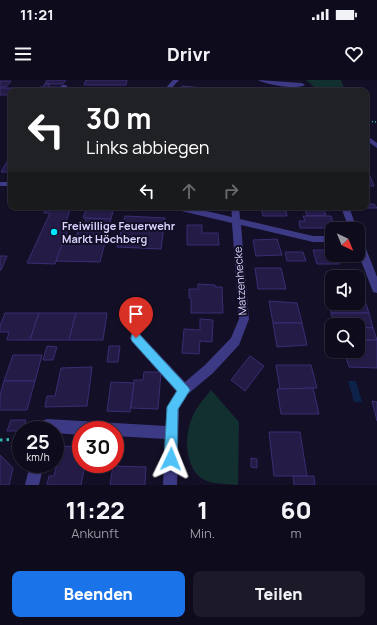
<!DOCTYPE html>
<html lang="de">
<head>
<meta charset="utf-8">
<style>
	body { margin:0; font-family:Manrope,sans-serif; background:#1c1929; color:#f1f3f6; height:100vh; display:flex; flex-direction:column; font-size:15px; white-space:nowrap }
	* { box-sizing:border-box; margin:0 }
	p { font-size:13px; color:#9b9ba3 }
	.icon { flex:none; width:22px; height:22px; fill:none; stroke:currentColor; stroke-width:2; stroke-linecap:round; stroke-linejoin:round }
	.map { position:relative; height:405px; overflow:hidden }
	.panel { display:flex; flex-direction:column; background:#0e0b1c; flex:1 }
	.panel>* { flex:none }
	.guide { position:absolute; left:8px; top:8px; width:361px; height:122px; border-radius:8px; box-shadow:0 1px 3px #0004,0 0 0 1px #2e2b3b; background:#202124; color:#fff; overflow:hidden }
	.needle { width:26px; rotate:137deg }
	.controls { position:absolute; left:325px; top:142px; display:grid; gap:8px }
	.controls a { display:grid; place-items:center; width:40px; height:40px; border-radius:8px; background:#0e0b1c; box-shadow:0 1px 3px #0004,0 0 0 1px #2e2b3b; font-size:20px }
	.speed { position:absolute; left:12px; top:341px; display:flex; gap:8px; font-size:20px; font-weight:700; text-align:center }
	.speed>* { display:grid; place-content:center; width:52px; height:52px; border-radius:50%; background:#0e0b1c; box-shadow:0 1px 3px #0004,0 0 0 1px #2e2b3b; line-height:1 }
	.speed small { font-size:10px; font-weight:400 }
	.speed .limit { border:6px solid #d22; background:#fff; color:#111 }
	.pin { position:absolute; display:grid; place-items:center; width:34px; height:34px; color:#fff; margin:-41px -17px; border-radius:50% 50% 50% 0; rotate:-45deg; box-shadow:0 0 4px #0007 }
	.pin .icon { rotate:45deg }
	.me { position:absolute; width:44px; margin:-22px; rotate:2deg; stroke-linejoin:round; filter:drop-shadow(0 0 3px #0008) }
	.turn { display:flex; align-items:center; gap:14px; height:84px; padding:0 12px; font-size:18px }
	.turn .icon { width:52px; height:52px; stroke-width:2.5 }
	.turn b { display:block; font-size:28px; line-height:34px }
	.lanes { display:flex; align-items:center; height:38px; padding:0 12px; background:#0003; justify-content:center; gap:20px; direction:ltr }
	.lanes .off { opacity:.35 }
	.eta { display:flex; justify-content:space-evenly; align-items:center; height:68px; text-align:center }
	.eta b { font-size:24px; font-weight:800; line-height:28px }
	.cta { display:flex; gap:8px; margin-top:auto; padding:8px 12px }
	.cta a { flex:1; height:46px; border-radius:8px; background:#1a73e8; color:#fff; font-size:16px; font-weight:800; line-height:46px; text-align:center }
	.cta a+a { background:#1c1929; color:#f1f3f6 }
	.status { display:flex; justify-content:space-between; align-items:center; height:28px; padding:0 20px; background:#0e0b1c; direction:ltr }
	.status svg { height:11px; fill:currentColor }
	header { display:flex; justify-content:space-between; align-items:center; height:52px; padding:0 12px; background:#0e0b1c; font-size:18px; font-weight:800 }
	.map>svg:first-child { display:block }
	.green { fill:#12302f }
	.water { fill:#0c2248 }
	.building { fill:#241b47; stroke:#3b2d73 }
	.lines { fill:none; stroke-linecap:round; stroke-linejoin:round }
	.path-far1 { stroke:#2fb8b0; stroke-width:1.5; stroke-dasharray:1 2; stroke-linecap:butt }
	.path { stroke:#2fb8b0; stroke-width:3; stroke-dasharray:2.5 4; stroke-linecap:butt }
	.minor { fill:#3d3a85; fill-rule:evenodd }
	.route { fill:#4fc3f7; stroke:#337fa1 }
	.poi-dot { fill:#00e5ff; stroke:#130f26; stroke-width:1.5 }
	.labels { text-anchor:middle; stroke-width:4; stroke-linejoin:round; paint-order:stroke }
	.poi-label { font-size:11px; font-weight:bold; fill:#d9d4ff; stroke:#130f26; text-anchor:start }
	.street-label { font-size:11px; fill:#d9d4ff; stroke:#130f26 }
</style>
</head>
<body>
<div class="status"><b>11:21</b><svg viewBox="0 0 49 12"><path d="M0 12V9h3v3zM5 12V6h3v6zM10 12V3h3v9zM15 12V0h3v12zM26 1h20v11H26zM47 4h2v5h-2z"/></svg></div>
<header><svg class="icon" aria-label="menu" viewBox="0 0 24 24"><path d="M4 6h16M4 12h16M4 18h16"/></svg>Drivr<svg class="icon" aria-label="heart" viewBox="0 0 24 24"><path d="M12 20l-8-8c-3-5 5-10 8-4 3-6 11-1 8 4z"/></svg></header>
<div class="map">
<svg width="377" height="405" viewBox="0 0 377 405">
	<rect width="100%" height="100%" fill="#130f26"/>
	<g class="green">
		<polygon points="306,0 341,0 345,11 319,11"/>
		<path d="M211 310 239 342 238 405C229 404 218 404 210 402 185 396 183 357 192 338 196 327 204 319 211 310Z"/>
	</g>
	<polygon class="water" points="348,301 356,301 362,322 354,322"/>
	<g class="building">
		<polygon points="47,0 66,0 63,4 45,4"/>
		<polygon points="86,0 127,0 126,5 84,5"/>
		<polygon points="0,1 11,1 6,7 0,7"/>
		<polygon points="45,4 50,4 48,7 62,7 60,11 37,11 40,7 43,7"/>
		<polygon points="182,6 203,8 227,11 179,11"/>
		<polygon points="0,8 19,8 17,11 11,11 11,15 0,15"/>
		<polygon points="11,75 11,88 9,92 1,92"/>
		<polygon points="366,96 370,96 374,106 366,106"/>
		<polygon points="366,124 374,124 377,128 365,128"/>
		<polygon points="46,127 65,127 63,130 70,130 65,145 70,145 55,184 27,183 50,133 44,133"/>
		<polygon points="87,127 114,127 111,139 83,138"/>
		<polygon points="261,127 285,127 287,136 263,136"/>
		<polygon points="304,127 323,127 326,135 307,136"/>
		<polygon points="125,136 165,138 161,169 117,167"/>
		<polygon points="303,136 331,136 335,148 300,148 299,141 305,141"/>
		<polygon points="86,138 111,139 100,182 56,181 64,159 75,159 80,146 84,147"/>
		<polygon points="187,145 202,145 202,153 218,153 219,165 187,165"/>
		<polygon points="277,159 282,175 256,176 253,160"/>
		<polygon points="313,170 332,170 332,175 337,175 340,184 317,184"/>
		<polygon points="285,172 303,172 306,181 287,181"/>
		<polygon points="0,176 7,176 1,190 0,190"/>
		<polygon points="255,188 281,188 286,209 258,209"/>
		<polygon points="326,192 349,192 351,197 332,197 332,212"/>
		<polygon points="198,204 215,205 215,207 222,207 223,233 191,233 191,218 189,218 189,209 198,209"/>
		<polygon points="269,221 297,223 302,243 273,243"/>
		<polygon points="328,221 332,221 332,223 358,223 358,221 365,221 369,233 331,233"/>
		<polygon points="5,233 39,233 30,260 7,260 9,252 0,252 0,246"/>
		<polygon points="39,233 76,233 69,260 30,260"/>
		<polygon points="76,233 107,233 103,260 69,260"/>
		<polygon points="331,233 369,233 373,248 358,247 358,245 335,245"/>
		<polygon points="200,239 213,240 212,262 200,261 199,274 182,273 184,249 200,250"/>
		<polygon points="273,243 302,243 307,265 277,267"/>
		<polygon points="358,247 373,248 377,260 358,260"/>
		<polygon points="358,260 377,260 377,288 349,287 344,271 358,271 358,265 360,265"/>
		<polygon points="47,266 57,267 53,280 43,280"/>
		<polygon points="109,266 120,266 118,282 107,282"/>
		<polygon points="13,275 42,275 35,301 4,301"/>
		<polygon points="250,276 264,286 245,311 231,300"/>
		<polygon points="276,285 311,285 317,308 280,309"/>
		<polygon points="92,287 87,326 45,327 47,316 55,316 61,288"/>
		<polygon points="144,292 161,292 158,329 131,328 134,300 143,300"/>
		<polygon points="4,301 35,301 27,330 0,330 0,315"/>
		<polygon points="111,302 134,303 130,332 107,331"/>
		<polygon points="313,308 319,334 281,334 277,309"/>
		<polygon points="372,321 377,322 377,341"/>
		<polygon points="11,340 26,340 23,350 21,351 7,351"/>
		<polygon points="269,352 300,352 307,396 274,396"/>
		<polygon points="61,366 81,367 81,384 85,384 81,405 47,405 49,396 54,396"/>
		<polygon points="0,375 13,388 9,405 0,405"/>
		<polygon points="251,378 257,379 257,388 251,387"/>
		<polygon points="113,386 146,387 145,405 110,405"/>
		<polygon points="293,396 314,396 315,405 294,405"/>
	</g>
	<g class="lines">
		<polyline class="path-far1" points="366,41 377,42"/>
		<polyline class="path" points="0,360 21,359"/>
		<g class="minor">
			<polygon points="173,0 179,0 169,11 163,11"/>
			<path d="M258 0 302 3 305 5C297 10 266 5 258 0Z"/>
			<polygon points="62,5 66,5 71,11 65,11 61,6"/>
			<polygon points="366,55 377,63 377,68 366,60"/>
			<rect x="0" y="102" width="11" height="4"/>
			<polygon points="173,127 189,127 232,137 231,127 239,127 240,139 313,156 332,156 332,162 313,162 241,145 249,239 239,265 213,293 188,314 179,329 177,405 163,405 165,359 115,356 115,350 81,350 81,355 55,353 55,350 39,350 42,341 47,339 166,346 167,327 176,311 132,262 130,258 132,254 136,253 140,254 185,302 205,285 231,258 239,239 232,143 177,130"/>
			<polygon points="341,127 349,127 357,149 349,149"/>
			<polygon points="358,158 363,161 377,197 377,213 373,212 372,209 358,173"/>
			<polygon points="30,384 44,384 39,405 25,405"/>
		</g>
	</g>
	<polygon class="route" points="136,253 139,254 188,307 190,310 178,329 177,379 175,383 171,385 166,383 164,379 167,327 177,311 132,261 131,258 132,254"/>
	<circle class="poi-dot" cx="54" cy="152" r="4"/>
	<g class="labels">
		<g class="poi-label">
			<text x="62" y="150">Freiwillige Feuerwehr<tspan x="62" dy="13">Markt Höchberg</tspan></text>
		</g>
		<g class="street-label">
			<text transform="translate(240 201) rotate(-94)" y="4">Matzenhecke</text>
		</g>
	</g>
</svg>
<div class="controls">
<a><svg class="needle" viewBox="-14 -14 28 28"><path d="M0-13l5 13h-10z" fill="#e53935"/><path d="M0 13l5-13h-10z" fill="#9b9ba3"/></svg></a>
<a><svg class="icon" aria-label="sound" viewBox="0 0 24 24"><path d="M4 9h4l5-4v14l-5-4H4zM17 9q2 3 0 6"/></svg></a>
<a><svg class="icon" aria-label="search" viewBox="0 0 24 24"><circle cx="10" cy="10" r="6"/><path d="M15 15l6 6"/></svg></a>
</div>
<div class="speed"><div>25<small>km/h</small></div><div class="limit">30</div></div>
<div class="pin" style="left:136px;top:258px;background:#d93025"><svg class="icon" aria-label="arrive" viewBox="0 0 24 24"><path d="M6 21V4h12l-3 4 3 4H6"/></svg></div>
<svg class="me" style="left:171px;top:379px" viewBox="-20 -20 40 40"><path d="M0-17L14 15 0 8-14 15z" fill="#4fc3f7" stroke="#fff" stroke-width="4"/></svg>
<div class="guide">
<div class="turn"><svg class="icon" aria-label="left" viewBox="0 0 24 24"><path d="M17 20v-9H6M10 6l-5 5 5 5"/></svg><div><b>30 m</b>Links abbiegen</div></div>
<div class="lanes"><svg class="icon" aria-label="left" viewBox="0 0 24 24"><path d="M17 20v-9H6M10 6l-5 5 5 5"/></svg><svg class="icon off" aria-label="ahead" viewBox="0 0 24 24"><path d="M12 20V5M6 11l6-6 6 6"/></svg><svg class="icon off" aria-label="right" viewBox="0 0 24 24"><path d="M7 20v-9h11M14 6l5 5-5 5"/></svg></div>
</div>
</div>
<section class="panel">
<div class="eta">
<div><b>11:22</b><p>Ankunft</p></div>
<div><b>1</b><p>Min.</p></div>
<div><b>60</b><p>m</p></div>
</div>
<div class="cta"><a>Beenden</a><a>Teilen</a></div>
</section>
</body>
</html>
